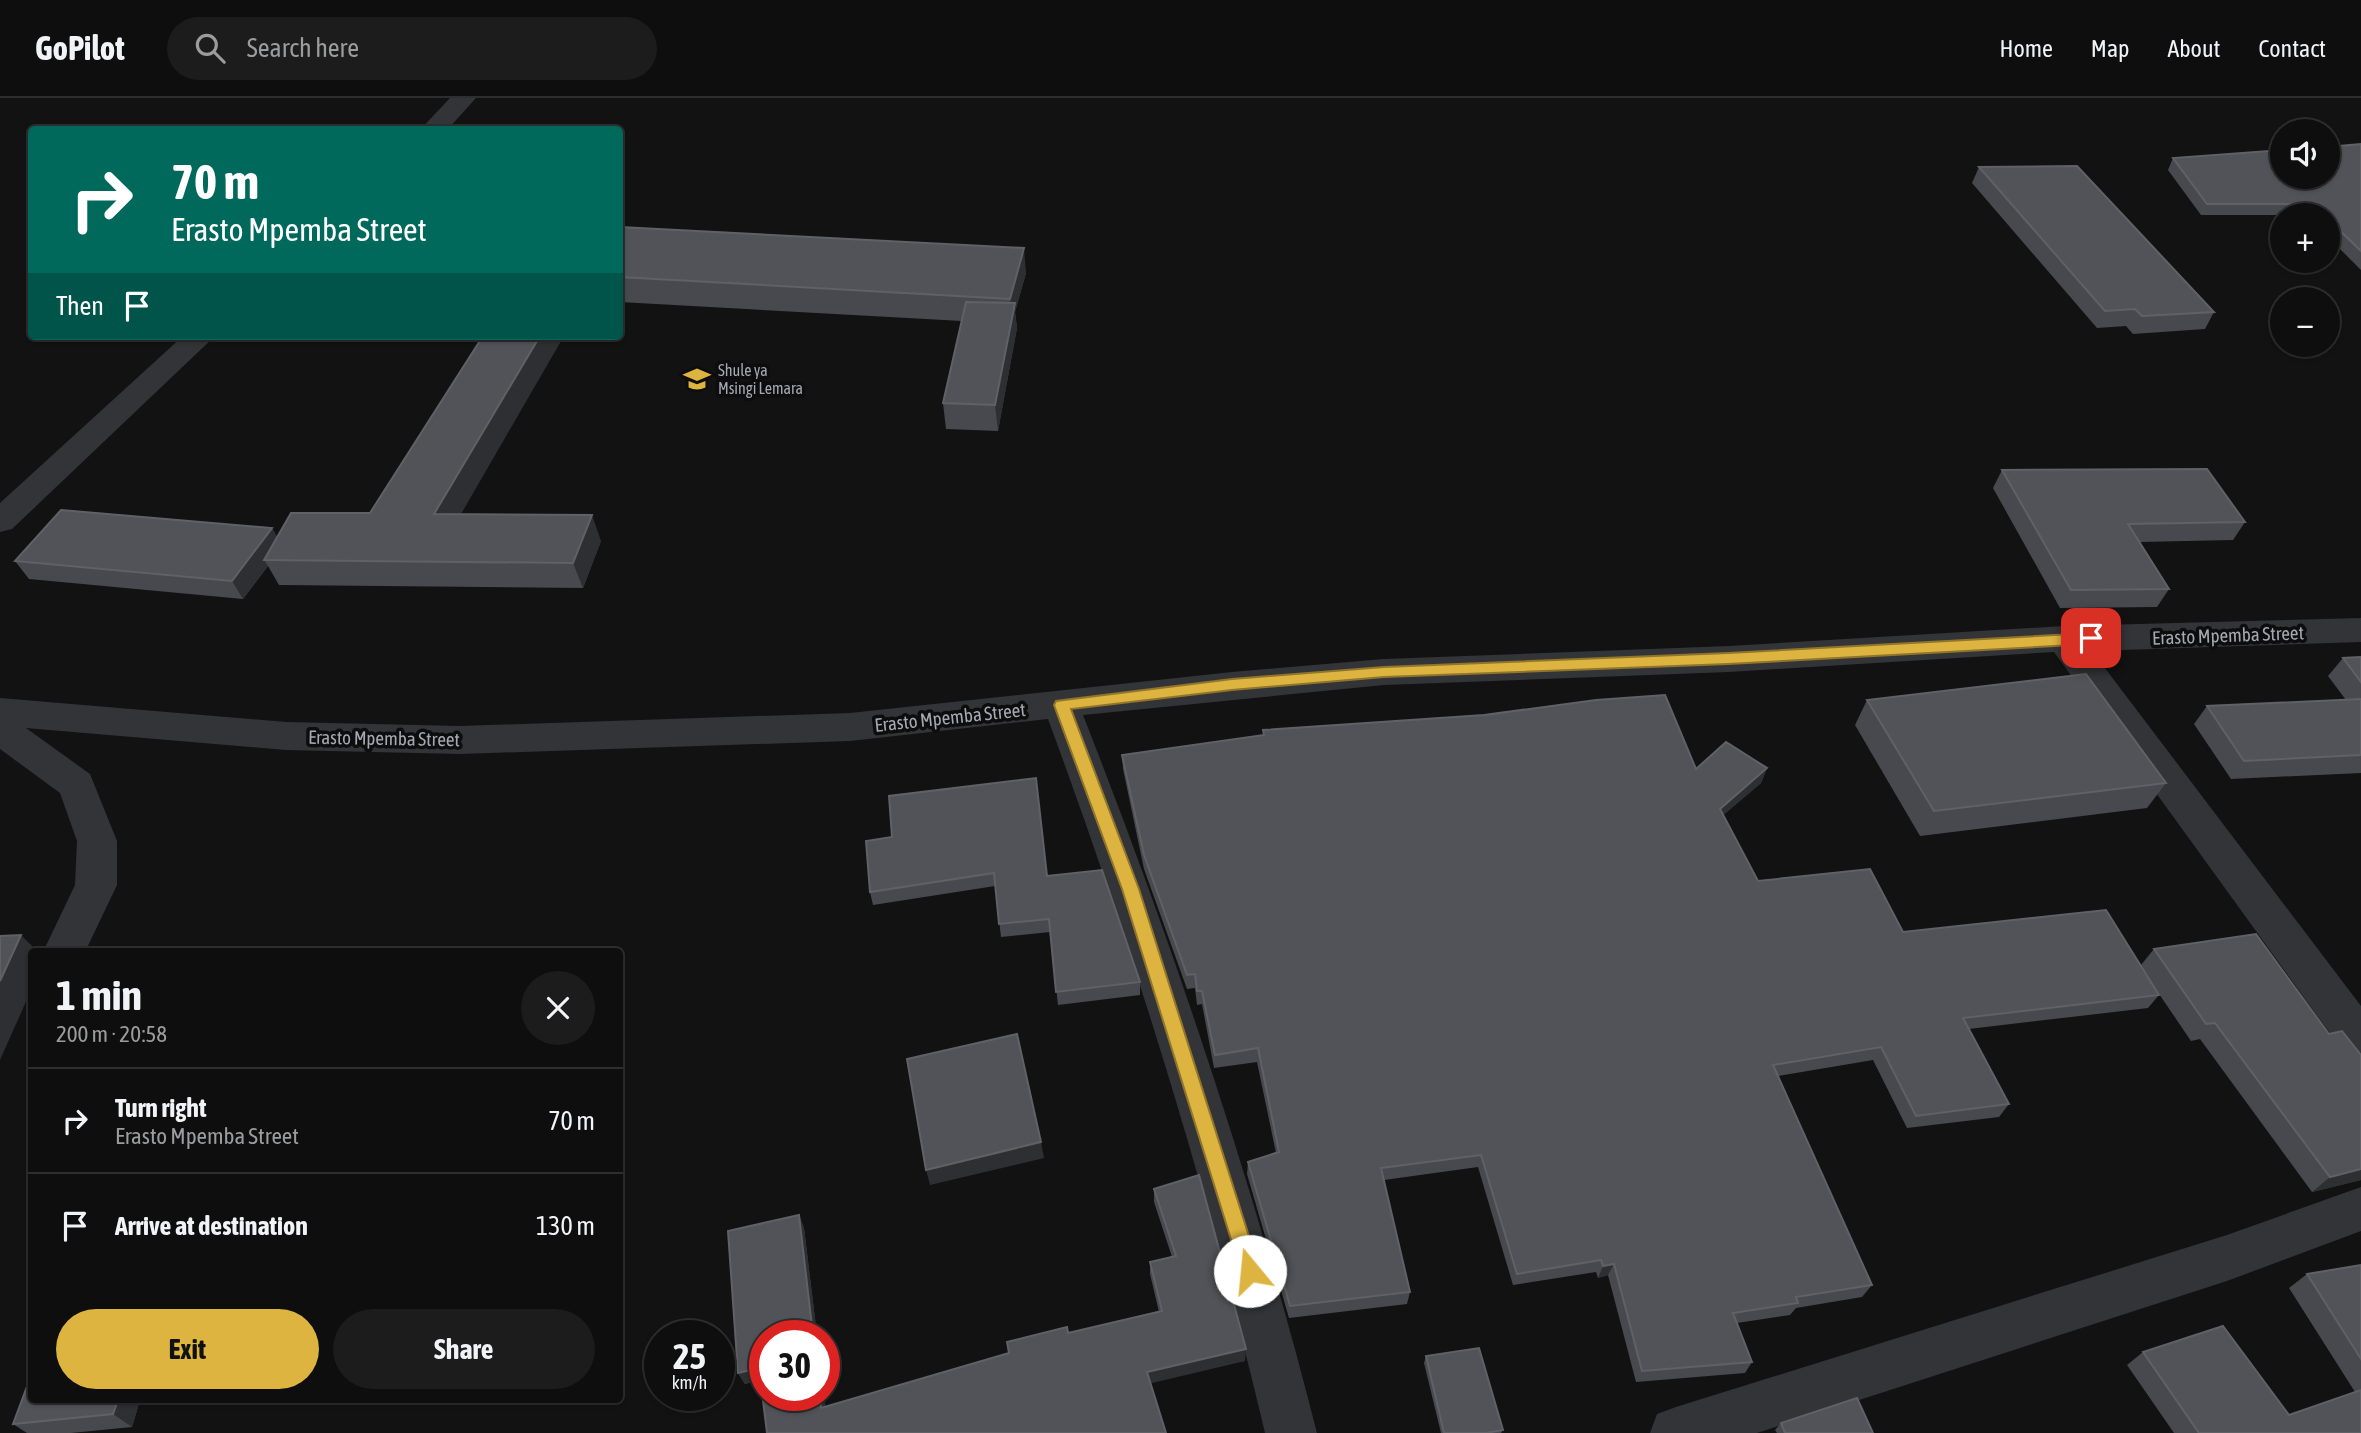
<!DOCTYPE html>
<html lang="en">
<head>
<meta charset="utf-8">
<style>
	body { margin:0; font-family:"Asap Condensed",sans-serif; background:#1c1c1c; color:#f1f3f6; height:100vh; display:flex; flex-direction:column; font-size:26px; white-space:nowrap }
	* { box-sizing:border-box; margin:0 }
	p { font-size:23px; color:#9b9c9e }
	.icon { flex:none; width:38px; height:38px; fill:none; stroke:currentColor; stroke-width:2; stroke-linecap:round; stroke-linejoin:round }
	.map { position:relative; flex:1; overflow:hidden }
	.side { position:absolute; left:28px; top:850px; width:595px; height:455px; display:flex; flex-direction:column; background:#0e0e0e; border-radius:7px; box-shadow:0 2px 5px #0004,0 0 0 2px #2e2e2e }
	.side>* { flex:none }
	.hud { position:absolute; left:28px; top:28px; width:595px; height:214px; border-radius:7px; box-shadow:0 2px 5px #0004,0 0 0 2px #2e2e2e; background:#00695c; color:#fff; overflow:hidden }
	.fabs { position:absolute; left:2270px; top:21px; display:grid; gap:14px }
	.fabs a { display:grid; place-items:center; width:70px; height:70px; border-radius:50%; background:#0e0e0e; box-shadow:0 2px 5px #0004,0 0 0 2px #2e2e2e; font-size:35px }
	.speed { position:absolute; left:644px; top:1222px; display:flex; gap:14px; font-size:35px; font-weight:700; text-align:center }
	.speed>* { display:grid; place-content:center; width:91px; height:91px; border-radius:50%; background:#0e0e0e; box-shadow:0 2px 5px #0004,0 0 0 2px #2e2e2e; line-height:1 }
	.speed small { font-size:18px; font-weight:400 }
	.speed .limit { border:10px solid #d22; background:#fff; color:#111 }
	.pin { position:absolute; display:grid; place-items:center; width:60px; height:60px; color:#fff; margin:-30px; border-radius:14px; box-shadow:0 4px 10px #0006 }
	.me { position:absolute; width:77px; margin:-38px; rotate:343deg; stroke-linejoin:round; filter:drop-shadow(0 0 5px #0008) }
	.turn { display:flex; align-items:center; gap:24px; height:147px; padding:0 28px; font-size:32px }
	.turn .icon { width:91px; height:91px; stroke-width:2.5 }
	.turn b { display:block; font-size:49px; line-height:60px }
	.then { display:flex; align-items:center; height:66px; padding:0 28px; background:#0003; gap:14px; font-size:26px }
	.round { display:grid; place-items:center; flex:none; width:74px; height:74px; border-radius:37px; background:#1c1c1c }
	.headline { display:flex; align-items:center; justify-content:space-between; height:119px; padding:0 28px }
	h1 { font-size:42px; font-weight:700; line-height:52px }
	.action { display:flex; gap:14px; margin-top:auto; padding:14px 28px }
	.action a { flex:1; height:80px; border-radius:42px; background:#ddb440; color:#111; font-size:28px; font-weight:700; line-height:80px; text-align:center }
	.action a+a { background:#1c1c1c; color:#f1f3f6 }
	ul { padding:0; list-style:none }
	li { display:flex; align-items:center; gap:21px; height:105px; padding:0 28px; border-top:2px solid #2e2e2e }
	li div { flex:1 }
	li b { display:block; font-size:26px }
	li em { font-style:normal }
	header { display:flex; align-items:center; gap:42px; box-sizing:border-box; height:98px; padding:0 35px; background:#0e0e0e; border-bottom:2px solid #2e2e2e }
	header strong { font-size:33px }
	nav { display:flex; gap:38px; margin-inline-start:auto; font-size:24px }
	.search { width:490px; height:63px; background:#1c1c1c; display:flex; align-items:center; gap:18px; box-sizing:border-box; padding:0 24px; border-radius:38px; color:#9b9c9e; font-size:26px }
	.map>svg:first-child { display:block }
	.lines { fill:none; stroke-linecap:round; stroke-linejoin:round }
	.minor { fill:#333438; fill-rule:evenodd }
	.wall { fill:#48494e }
	.shaded-wall { fill:#2e2f32 }
	.building { fill:#525358; stroke:#5f6166; stroke-width:2 }
	.route { fill:#ddb440; stroke:#90752a; stroke-width:2 }
	.labels { text-anchor:middle; stroke-width:7; stroke-linejoin:round; paint-order:stroke }
	.far-poi-label { font-size:16px; fill:#a5a8b2; stroke:#0d0d0e; text-anchor:start }
	.street-label { font-size:19px; fill:#a5a8b2; stroke:#0d0d0e }
</style>
</head>
<body>
<header>
<strong>GoPilot</strong>
<div class="search"><svg class="icon" aria-label="search" viewBox="0 0 24 24"><circle cx="10" cy="10" r="6"/><path d="M15 15l6 6"/></svg>Search here</div>
<nav><a>Home</a><a>Map</a><a>About</a><a>Contact</a></nav>
</header>
<div class="map">
<svg width="2361" height="1335" viewBox="0 0 2361 1335">
	<rect width="100%" height="100%" fill="#121213"/>
	<g class="lines">
		<g class="minor">
			<polygon points="450,0 476,0 447,32 420,32"/>
			<polygon points="183,238 215,238 12,431 0,434 0,405"/>
			<path d="M2361 520V544L2092 553 2361 908V961L2345 956 2054 554 1729 574 1384 587 1083 617C1175 851 1255 1091 1317 1335H1265C1208 1093 1134 854 1048 621L850 643 460 656 286 652 26 630 90 676 117 743V787L85 854H43L75 787 77 743 60 695 0 651V600L286 624 460 628 850 615 1232 574 1384 561 1729 548 2064 528Z"/>
			<polygon points="2361,1089 2361,1133 2227,1183 1757,1335 1650,1335 1657,1316 1676,1309 2227,1137"/>
		</g>
	</g>
	<g class="wall">
		<polygon points="2361,46 2361,172 2328,139 2328,117 2201,117 2168,72 2173,60"/>
		<polygon points="1979,69 2214,214 2205,231 2133,236 2126,228 2097,230 1972,85"/>
		<polygon points="620,129 1026,175 1015,214 1017,230 998,333 946,331 943,305 962,223 620,204"/>
		<polygon points="2002,372 2245,424 2233,442 2139,444 2169,491 2157,509 2060,510 1993,390"/>
		<polygon points="461,416 601,443 583,490 279,487 268,468 243,501 29,481 15,463 272,430 277,439"/>
		<polygon points="2361,559 2361,675 2231,681 2194,626 2207,608 2346,602 2328,578 2343,560"/>
		<polygon points="1867,602 2166,685 2147,710 1920,738 1855,627"/>
		<polygon points="1263,632 1696,671 1767,670 1761,685 1723,717 1758,783 1903,834 2141,867 2154,851 2329,936 2361,957 2361,1082 2312,1094 2200,941 2191,943 2153,887 2159,897 2148,910 1969,931 2009,1006 1999,1019 1907,1030 1873,962 1778,978 1872,1187 1862,1199 1796,1210 1790,1217 1737,1225 1752,1264 1745,1275 1636,1284 1608,1177 1598,1180 1596,1174 1513,1187 1478,1069 1384,1082 1410,1194 1407,1206 1289,1220 1247,1076 1248,1064 1276,1055 1257,964 1214,970 1202,906 1197,907 1195,890 1187,891 1144,771 1123,671 1122,657 1263,638"/>
		<polygon points="866,743 1047,778 1140,884 1140,897 1058,907 1050,834 1001,839 995,788 873,807 870,794"/>
		<polygon points="1154,1091 1245,1263 767,1335 760,1282 745,1286 738,1275 799,1117 804,1130 817,1237 765,1237 765,1297 824,1297 825,1309 1009,1255 1068,1235 1159,1214 1150,1176 1150,1164 1172,1159 1154,1104"/>
		<polygon points="2361,1167 2361,1335 2174,1335 2127,1267 2143,1254 2289,1317 2355,1294 2289,1190 2307,1176"/>
		<polygon points="1426,1258 1503,1332 1501,1335 1441,1335 1424,1265"/>
		<polygon points="140,1302 132,1329 71,1335 27,1335 13,1326"/>
		<polygon points="1781,1325 1873,1335 1777,1335 1775,1332"/>
	</g>
	<g class="shaded-wall">
		<polygon points="1024,150 1026,175 1015,214 1017,230 998,333 995,307 1012,221 1010,201"/>
		<polygon points="540,238 564,238 446,442 434,416"/>
		<polygon points="592,417 601,443 583,490 573,465"/>
		<polygon points="272,430 282,448 264,462 268,468 243,501 232,483"/>
		<polygon points="1767,670 1761,685 1714,725 1720,711"/>
		<polygon points="21,837 38,854 32,854 32,890 0,962 0,883"/>
		<polygon points="1041,1044 1044,1060 930,1087 926,1072"/>
		<polygon points="2361,1071 2361,1082 2312,1094 2330,1079"/>
		<polygon points="799,1117 804,1130 817,1237 813,1237"/>
		<polygon points="1614,1166 1608,1177 1598,1180 1603,1168"/>
		<polygon points="1246,1251 1245,1263 1148,1286 1147,1274"/>
		<polygon points="759,1270 765,1281 745,1286 738,1275"/>
		<polygon points="820,1297 824,1297 827,1321 821,1310"/>
		<polygon points="118,1302 140,1302 132,1329 113,1316"/>
	</g>
	<g class="building">
		<polygon points="2361,46 2361,153 2328,121 2328,117 2324,117 2312,106 2207,106 2173,60 2282,52 2282,79 2328,79 2328,49"/>
		<polygon points="2077,68 2214,214 2142,218 2135,211 2105,213 1979,69"/>
		<polygon points="620,129 1024,150 1010,201 620,179"/>
		<polygon points="966,204 1015,205 995,307 943,305"/>
		<polygon points="483,238 540,238 434,416 592,417 573,465 264,462 291,415 370,415"/>
		<polygon points="2207,371 2245,424 2128,426 2169,491 2071,492 2002,372"/>
		<polygon points="61,412 272,430 232,483 15,463"/>
		<polygon points="2361,559 2361,584 2343,560"/>
		<polygon points="2086,576 2166,685 1934,713 1867,602"/>
		<polygon points="1665,597 1696,671 1726,644 1767,670 1720,711 1758,783 1870,771 1903,834 2106,812 2159,897 1963,920 2009,1006 1916,1018 1881,949 1773,967 1872,1187 1796,1199 1798,1205 1733,1215 1752,1264 1642,1273 1614,1166 1603,1168 1601,1162 1517,1176 1481,1057 1381,1070 1410,1194 1290,1208 1248,1064 1279,1054 1258,950 1215,957 1202,893 1197,893 1195,876 1187,877 1144,757 1122,657 1264,637 1263,632 1484,617 1596,602"/>
		<polygon points="2361,601 2361,657 2244,663 2207,608"/>
		<polygon points="1036,680 1047,778 1102,772 1140,884 1056,894 1049,821 999,826 994,775 870,794 866,743 892,739 889,698"/>
		<polygon points="2256,836 2329,936 2342,933 2361,957 2361,1071 2330,1079 2215,925 2206,926 2154,851"/>
		<polygon points="21,837 0,883 0,838"/>
		<polygon points="1017,936 1041,1044 926,1072 907,961"/>
		<polygon points="1199,1077 1246,1251 1147,1274 1166,1335 767,1335 759,1270 738,1275 728,1133 799,1117 813,1237 765,1237 765,1297 820,1297 821,1310 1009,1255 1007,1244 1067,1229 1068,1235 1162,1213 1150,1164 1176,1158 1154,1091"/>
		<polygon points="2361,1167 2361,1261 2307,1176"/>
		<polygon points="2223,1228 2289,1317 2361,1292 2361,1335 2199,1335 2143,1254"/>
		<polygon points="1479,1250 1503,1332 1486,1335 1444,1335 1426,1258"/>
		<polygon points="32,1275 32,1302 118,1302 113,1316 13,1326"/>
		<polygon points="1857,1300 1873,1335 1785,1335 1781,1325"/>
	</g>
	<polygon class="route" points="2091,535 2099,540 2091,546 1728,566 1384,579 1232,592 1071,611 1139,791 1260,1173 1257,1180 1250,1183 1243,1180 1122,791 1054,607 1056,603 1232,581 1384,569 1728,555"/>
	<defs>
		<symbol id="school-bare" viewBox="-9 -9 18 18"><path d="M0-5L7-2L0 1L-7-2ZM-4 1L0 2.5L4 1V4Q0 6-4 4Z" fill="#ddb440" stroke="#0d0d0e" stroke-width="2.5" paint-order="stroke"/></symbol>
	</defs>
	<g fill-rule="evenodd">
		<use href="#school-bare" x="678" y="262" width="38" height="38"/>
	</g>
	<g class="labels">
		<g class="far-poi-label">
			<text x="718" y="278">Shule ya<tspan x="718" dy="18">Msingi Lemara</tspan></text>
		</g>
		<g class="street-label">
			<text transform="translate(2228 537) rotate(-2)" y="7">Erasto Mpemba Street</text>
			<text transform="translate(950 619) rotate(-6)" y="7">Erasto Mpemba Street</text>
			<text transform="translate(384 640) rotate(1)" y="7">Erasto Mpemba Street</text>
		</g>
	</g>
</svg>
<div class="fabs">
<a><svg class="icon" aria-label="sound" viewBox="0 0 24 24"><path d="M4 9h4l5-4v14l-5-4H4zM17 9q2 3 0 6"/></svg></a>
<a>+</a>
<a>−</a>
</div>
<div class="speed"><div>25<small>km/h</small></div><div class="limit">30</div></div>
<div class="pin" style="left:2091px;top:540px;background:#d93025"><svg class="icon" aria-label="arrive" viewBox="0 0 24 24"><path d="M6 21V4h12l-3 4 3 4H6"/></svg></div>
<svg class="me" style="left:1250px;top:1173px" viewBox="-20 -20 40 40"><circle r="19" fill="#fff"/><path d="M0-13L10 11 0 6-10 11z" fill="#ddb440"/></svg>
<div class="hud">
<div class="turn"><svg class="icon" aria-label="right" viewBox="0 0 24 24"><path d="M7 20v-9h11M14 6l5 5-5 5"/></svg><div><b>70 m</b>Erasto Mpemba Street</div></div>
<div class="then">Then<svg class="icon" aria-label="arrive" viewBox="0 0 24 24"><path d="M6 21V4h12l-3 4 3 4H6"/></svg></div>
</div>
<section class="side">
<div class="headline"><div><h1>1 min</h1><p>200 m · 20:58</p></div><a class="round"><svg class="icon" aria-label="close" viewBox="0 0 24 24"><path d="M6 6l12 12M18 6L6 18"/></svg></a></div>
<ul>
<li><svg class="icon" aria-label="right" viewBox="0 0 24 24"><path d="M7 20v-9h11M14 6l5 5-5 5"/></svg><div><b>Turn right</b><p>Erasto Mpemba Street</p></div><em>70 m</em></li>
<li><svg class="icon" aria-label="arrive" viewBox="0 0 24 24"><path d="M6 21V4h12l-3 4 3 4H6"/></svg><div><b>Arrive at destination</b></div><em>130 m</em></li>
</ul>
<div class="action"><a>Exit</a><a>Share</a></div>
</section>
</div>
</body>
</html>
